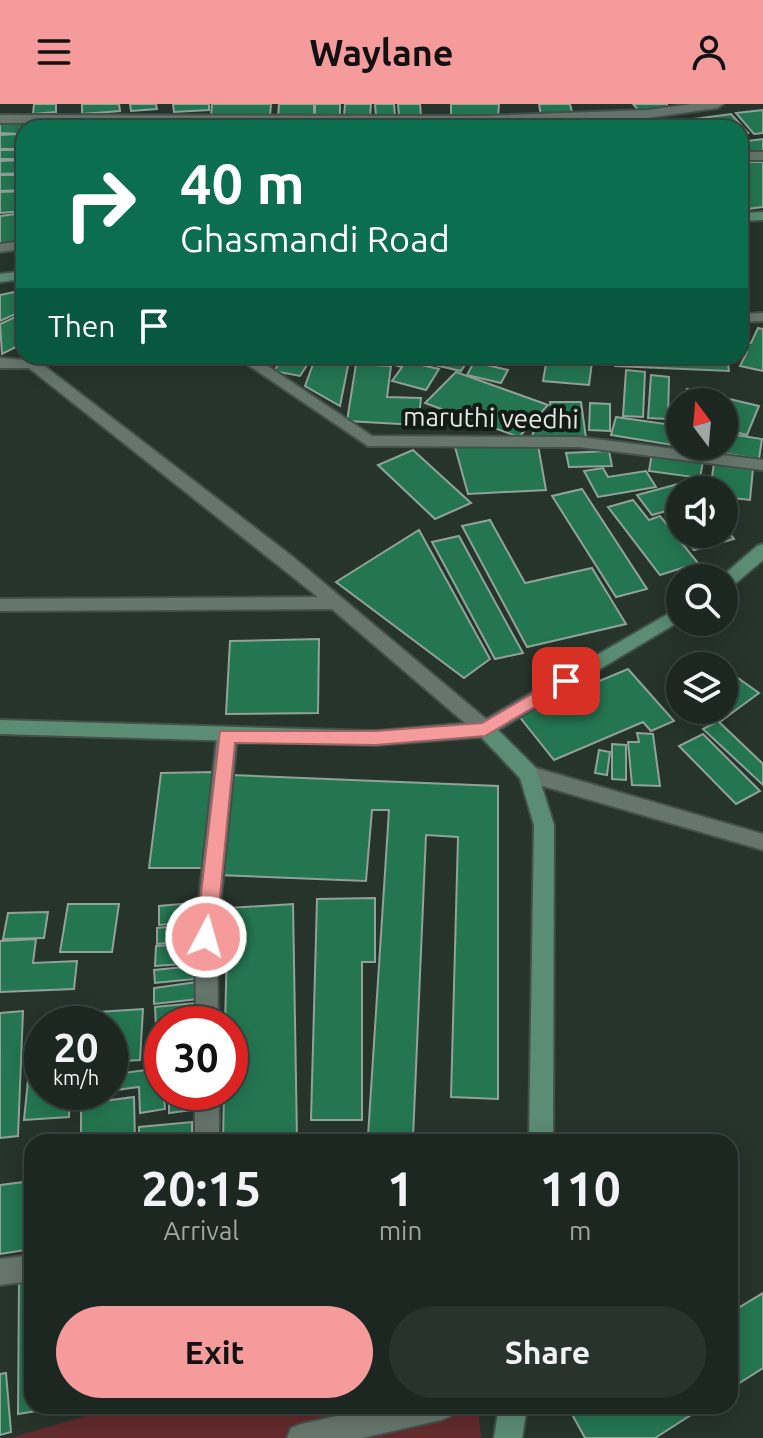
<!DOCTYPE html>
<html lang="en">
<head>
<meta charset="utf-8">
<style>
	body { margin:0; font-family:Ubuntu,sans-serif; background:#29332e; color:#f1f3f6; height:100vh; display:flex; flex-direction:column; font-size:30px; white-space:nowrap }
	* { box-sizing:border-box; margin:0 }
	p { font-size:26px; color:#a0a5a5 }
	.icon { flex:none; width:44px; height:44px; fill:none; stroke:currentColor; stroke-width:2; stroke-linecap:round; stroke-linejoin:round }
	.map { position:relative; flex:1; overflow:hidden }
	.side { position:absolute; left:24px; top:1030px; width:714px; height:280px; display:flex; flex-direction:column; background:#1c2721; border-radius:24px; box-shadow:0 4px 20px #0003,0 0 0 2px #3a443f }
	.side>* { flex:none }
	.banner { position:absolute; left:16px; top:16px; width:732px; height:244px; border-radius:24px; box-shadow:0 4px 20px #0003,0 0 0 2px #3a443f; background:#0b6e4f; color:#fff; overflow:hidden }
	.needle { width:52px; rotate:344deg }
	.tools { position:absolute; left:666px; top:284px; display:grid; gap:16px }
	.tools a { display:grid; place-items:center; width:72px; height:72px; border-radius:50%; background:#1c2721; box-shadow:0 4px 20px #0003,0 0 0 2px #3a443f; font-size:40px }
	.speed { position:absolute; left:24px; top:902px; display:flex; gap:16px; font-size:40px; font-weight:700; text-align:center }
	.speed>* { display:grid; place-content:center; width:104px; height:104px; border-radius:50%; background:#1c2721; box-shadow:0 4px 20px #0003,0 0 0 2px #3a443f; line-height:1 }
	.speed small { font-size:20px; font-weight:400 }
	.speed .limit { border:12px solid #d22; background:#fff; color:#111 }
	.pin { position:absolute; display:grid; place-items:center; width:68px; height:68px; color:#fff; margin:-34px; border-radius:16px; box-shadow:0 4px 12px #0006 }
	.me { position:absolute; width:88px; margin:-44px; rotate:6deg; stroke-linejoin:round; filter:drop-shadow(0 0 6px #0008) }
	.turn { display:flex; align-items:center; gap:28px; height:168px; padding:0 32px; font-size:36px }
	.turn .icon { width:104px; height:104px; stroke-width:2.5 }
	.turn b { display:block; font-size:56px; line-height:68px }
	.then { display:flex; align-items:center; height:76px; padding:0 32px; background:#0003; gap:16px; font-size:30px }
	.eta { display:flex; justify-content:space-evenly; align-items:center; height:136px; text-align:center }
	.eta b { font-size:48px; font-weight:700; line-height:56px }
	.button { display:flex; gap:16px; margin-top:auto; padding:16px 32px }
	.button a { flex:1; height:92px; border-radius:48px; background:#f59b9b; color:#111; font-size:32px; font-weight:700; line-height:92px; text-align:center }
	.button a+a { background:#29332e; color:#f1f3f6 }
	header { display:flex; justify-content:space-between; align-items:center; height:104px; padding:0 32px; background:#f59b9b; color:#111; font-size:36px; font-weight:700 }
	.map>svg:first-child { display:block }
	.green { fill:#632b2d }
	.building { fill:#247651; stroke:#91a298; stroke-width:2 }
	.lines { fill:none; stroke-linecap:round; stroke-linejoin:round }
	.lane-casing { stroke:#44504a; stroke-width:4 }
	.street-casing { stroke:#44504a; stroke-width:4 }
	.secondary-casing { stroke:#44504a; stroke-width:4 }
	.lane { fill:#66766d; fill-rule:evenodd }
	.street { fill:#66766d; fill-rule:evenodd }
	.secondary { fill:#5b8c74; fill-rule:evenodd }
	.route { fill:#f59b9b; stroke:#9f6565; stroke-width:2 }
	.labels { text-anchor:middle; stroke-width:8; stroke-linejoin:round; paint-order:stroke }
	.street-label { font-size:26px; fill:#dfe8e2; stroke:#141a16 }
</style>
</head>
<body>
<header><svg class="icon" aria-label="menu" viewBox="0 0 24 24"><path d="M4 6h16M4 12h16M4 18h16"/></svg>Waylane<svg class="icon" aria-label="person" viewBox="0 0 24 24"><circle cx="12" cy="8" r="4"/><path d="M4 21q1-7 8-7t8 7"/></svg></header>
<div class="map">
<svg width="763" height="1334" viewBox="0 0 763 1334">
	<rect width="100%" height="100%" fill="#26342c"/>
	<polygon class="green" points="121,1302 478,1302 481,1334 10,1334"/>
	<g class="building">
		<polygon points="34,0 56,0 56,8 33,10"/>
		<polygon points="82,0 119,0 120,7 82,10"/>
		<polygon points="130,0 156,0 157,5 131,7"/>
		<polygon points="173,0 209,0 209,6 174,8"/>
		<polygon points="212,0 271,0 270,12 211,12"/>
		<polygon points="279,0 314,0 314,13 278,13"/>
		<rect x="315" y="0" width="25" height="12"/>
		<polygon points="345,0 371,0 370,12 344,12"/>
		<polygon points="375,0 394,0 395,12 376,12"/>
		<polygon points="398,0 420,0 421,12 399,12"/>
		<polygon points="451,0 499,0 498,13 451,11"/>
		<polygon points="539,0 570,0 573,12 541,12"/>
		<polygon points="633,0 666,0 670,4 640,8"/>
		<polygon points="763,6 763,29 754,30 736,9"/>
		<polygon points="731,10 748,29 740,30 740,24 702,24 694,15"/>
		<polygon points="171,15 170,24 126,24 127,16"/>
		<polygon points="0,16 27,17 22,30 0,29"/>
		<polygon points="325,16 325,24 289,24 289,17"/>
		<polygon points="258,17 257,24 185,24 185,19"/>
		<polygon points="18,30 15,45 0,45 0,31"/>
		<polygon points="763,35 763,48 740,48 740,38"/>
		<rect x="0" y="46" width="24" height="9"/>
		<polygon points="24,56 24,69 0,70 0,57"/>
		<polygon points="740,58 763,58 763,103 740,106"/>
		<polygon points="0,71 24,71 24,86 0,87"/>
		<polygon points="24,87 24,107 0,109 0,88"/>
		<polygon points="24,109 24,138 0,141 0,112"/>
		<polygon points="24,186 24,206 0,217 0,191"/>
		<polygon points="24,209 24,239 2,250 0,220"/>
		<polygon points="758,224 763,225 763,267 740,262 747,248 741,246 745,238 751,239"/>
		<polygon points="284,252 313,252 300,272 274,267"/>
		<polygon points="316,252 350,252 340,302 305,282"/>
		<polygon points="396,252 449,252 468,256 461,267"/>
		<polygon points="615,252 727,252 729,267 615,262"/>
		<polygon points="386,253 439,265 426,286 392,277 402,263 382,258"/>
		<polygon points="547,254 592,258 589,281 543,277"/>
		<polygon points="474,258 508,266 501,279 467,271"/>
		<polygon points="356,260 391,262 387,293 421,294 418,321 347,317"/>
		<polygon points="626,266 645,268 643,313 623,312"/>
		<polygon points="456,268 548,301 519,333 425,299"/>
		<polygon points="651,271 669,273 668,315 648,314"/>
		<polygon points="687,285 759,302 747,331 724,325 724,298 682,298"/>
		<polygon points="550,298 581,298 586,334 531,334 536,322 553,318"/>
		<polygon points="590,299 610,300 610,327 589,326"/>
		<polygon points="616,313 680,322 680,342 724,342 724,329 762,335 759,355 611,331"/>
		<polygon points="538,341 546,386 468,390 455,343"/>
		<polygon points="413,346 471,399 435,415 378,361"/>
		<polygon points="609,347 612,362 569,363 566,349"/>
		<polygon points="652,349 703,357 700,374 649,367"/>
		<polygon points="714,359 753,364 750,396 724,393 724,386 710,386"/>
		<polygon points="603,364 608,373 646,367 656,383 598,393 584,367"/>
		<polygon points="693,376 701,386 680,386 680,403 652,411 637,391"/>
		<polygon points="582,385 647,485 616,493 552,392"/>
		<polygon points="633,396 649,416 660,412 698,459 660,471 608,403"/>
		<polygon points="490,416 525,479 592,464 626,520 527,543 462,422"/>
		<polygon points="724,422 734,435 694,446 681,430 724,430"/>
		<polygon points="419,426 490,555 464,574 336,478"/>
		<polygon points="459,432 523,549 495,555 432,438"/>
		<polygon points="319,535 318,609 226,610 230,537"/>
		<polygon points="724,564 759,589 721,617 706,606 724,606"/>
		<polygon points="628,565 674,617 651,627 643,618 554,656 518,611"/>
		<polygon points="718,617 763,660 763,681 703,625"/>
		<polygon points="637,629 653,630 660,682 632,681 628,638 639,638"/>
		<polygon points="703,630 760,687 736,700 679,642"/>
		<polygon points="612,640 626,641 626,676 612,675"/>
		<polygon points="599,646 610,648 607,671 595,669"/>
		<polygon points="213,668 204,764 149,764 161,669"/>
		<polygon points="232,671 498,682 498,995 451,993 458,733 426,731 413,1034 368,1032 389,706 372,706 366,777 216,771"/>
		<polygon points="375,794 375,858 362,858 362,1016 311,1016 317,795"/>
		<polygon points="204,798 205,817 159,821 159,802"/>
		<polygon points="68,800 119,800 112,848 60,848"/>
		<polygon points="293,800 297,1035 223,1038 224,988 230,988 230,920 225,920 228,804"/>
		<polygon points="48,808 44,834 3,835 8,809"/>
		<polygon points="196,820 197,836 157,840 157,824"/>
		<polygon points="36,835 33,859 77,857 74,885 0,888 0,837"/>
		<polygon points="197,839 197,859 155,862 156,842"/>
		<polygon points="194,862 194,875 155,879 154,866"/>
		<polygon points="197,878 198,895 154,900 154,884"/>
		<polygon points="196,899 197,918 156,922 155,903"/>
		<polygon points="143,905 140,956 110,958 110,920 82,920 83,909"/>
		<polygon points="23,907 18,1032 0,1034 0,909"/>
		<polygon points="33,927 42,927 42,988 70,988 69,1013 24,1016"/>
		<polygon points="162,964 165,1005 140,1009 139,983 116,986 115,970"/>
		<polygon points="169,988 199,988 200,1005 169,1009"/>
		<polygon points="134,993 135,1038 81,1038 81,1000"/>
		<polygon points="192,1018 192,1038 139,1038 139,1023"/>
		<polygon points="32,1077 32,1145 0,1150 0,1081"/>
		<polygon points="32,1172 32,1302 67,1302 18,1310 19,1174"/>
		<polygon points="763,1189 763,1264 730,1285 730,1209"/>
		<polygon points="6,1269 11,1328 0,1331 0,1270"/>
		<polygon points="571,1302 705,1302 655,1334 585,1334 568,1303"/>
	</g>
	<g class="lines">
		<defs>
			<g id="lane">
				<polygon points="763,209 763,217 740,218 740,210"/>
				<polygon points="381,1302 455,1302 451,1312 441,1316 362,1334 287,1334 291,1324 301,1320"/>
			</g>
			<g id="street">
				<polygon points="692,0 723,0 717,4 648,14 483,20 0,19 0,11 483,12 648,6"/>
				<rect x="740" y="48" width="23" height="8"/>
				<polygon points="24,137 24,145 0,148 0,140"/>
				<polygon points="235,252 253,252 372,332 579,333 763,356 763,366 579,343 368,342"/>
				<polygon points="0,254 38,257 293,453 492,620 495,625 492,630 478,630 332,505 0,507 0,495 318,493 29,264 0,264"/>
				<polygon points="227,625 234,627 237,632 217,833 218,920 196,920 195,833 217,632 220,627"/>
				<polygon points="529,662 763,730 763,746 522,676 519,670 522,664"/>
				<rect x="195" y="988" width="24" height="50"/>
				<polygon points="32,1151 32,1177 0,1181 0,1155"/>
			</g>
			<g id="secondary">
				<polygon points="763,108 763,116 740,117 740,109"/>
				<polygon points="24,167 24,175 0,178 0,170"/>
				<polygon points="763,440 763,456 730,484 724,486 724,474 720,474 757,442"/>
				<polygon points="680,503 680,517 498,626 536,664 554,721 553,1038 529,1038 534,721 520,674 481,633 376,641 0,630 0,616 376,627 481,618"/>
				<polygon points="499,1302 527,1302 522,1334 494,1334"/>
			</g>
		</defs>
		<use href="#lane" class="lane-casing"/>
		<use href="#street" class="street-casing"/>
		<use href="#secondary" class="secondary-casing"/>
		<use href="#lane" class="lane"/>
		<use href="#street" class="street"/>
		<use href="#secondary" class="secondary"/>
	</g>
	<polygon class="route" points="566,570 575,577 572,581 485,632 376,641 235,639 216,833 213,839 206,842 199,839 196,833 220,627 376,627 482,619"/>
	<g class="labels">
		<g class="street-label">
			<text transform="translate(491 314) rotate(1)" y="9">maruthi veedhi</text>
		</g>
	</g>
</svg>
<div class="tools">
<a><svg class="needle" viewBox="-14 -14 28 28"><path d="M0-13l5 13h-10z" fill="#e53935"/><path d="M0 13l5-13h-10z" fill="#a0a5a5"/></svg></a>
<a><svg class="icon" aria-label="sound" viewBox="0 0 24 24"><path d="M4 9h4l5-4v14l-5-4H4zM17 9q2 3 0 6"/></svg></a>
<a><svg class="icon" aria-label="search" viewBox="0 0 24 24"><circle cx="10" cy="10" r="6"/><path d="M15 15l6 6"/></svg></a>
<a><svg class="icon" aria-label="layers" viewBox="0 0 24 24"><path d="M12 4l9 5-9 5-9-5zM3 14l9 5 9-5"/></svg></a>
</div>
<div class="speed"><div>20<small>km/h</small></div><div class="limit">30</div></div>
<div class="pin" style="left:566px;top:577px;background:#d93025"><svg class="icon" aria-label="arrive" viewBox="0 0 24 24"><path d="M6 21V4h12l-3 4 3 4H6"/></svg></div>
<svg class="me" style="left:206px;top:833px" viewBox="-20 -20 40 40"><circle r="17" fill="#f59b9b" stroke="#fff" stroke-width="3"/><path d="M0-11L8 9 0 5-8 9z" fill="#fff"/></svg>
<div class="banner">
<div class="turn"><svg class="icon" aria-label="right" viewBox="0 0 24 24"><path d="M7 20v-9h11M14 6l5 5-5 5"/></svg><div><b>40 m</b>Ghasmandi Road</div></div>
<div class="then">Then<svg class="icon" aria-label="arrive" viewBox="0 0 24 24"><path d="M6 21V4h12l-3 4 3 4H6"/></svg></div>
</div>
<section class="side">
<div class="eta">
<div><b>20:15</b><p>Arrival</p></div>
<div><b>1</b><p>min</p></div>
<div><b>110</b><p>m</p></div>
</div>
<div class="button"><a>Exit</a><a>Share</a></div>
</section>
</div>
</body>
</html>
